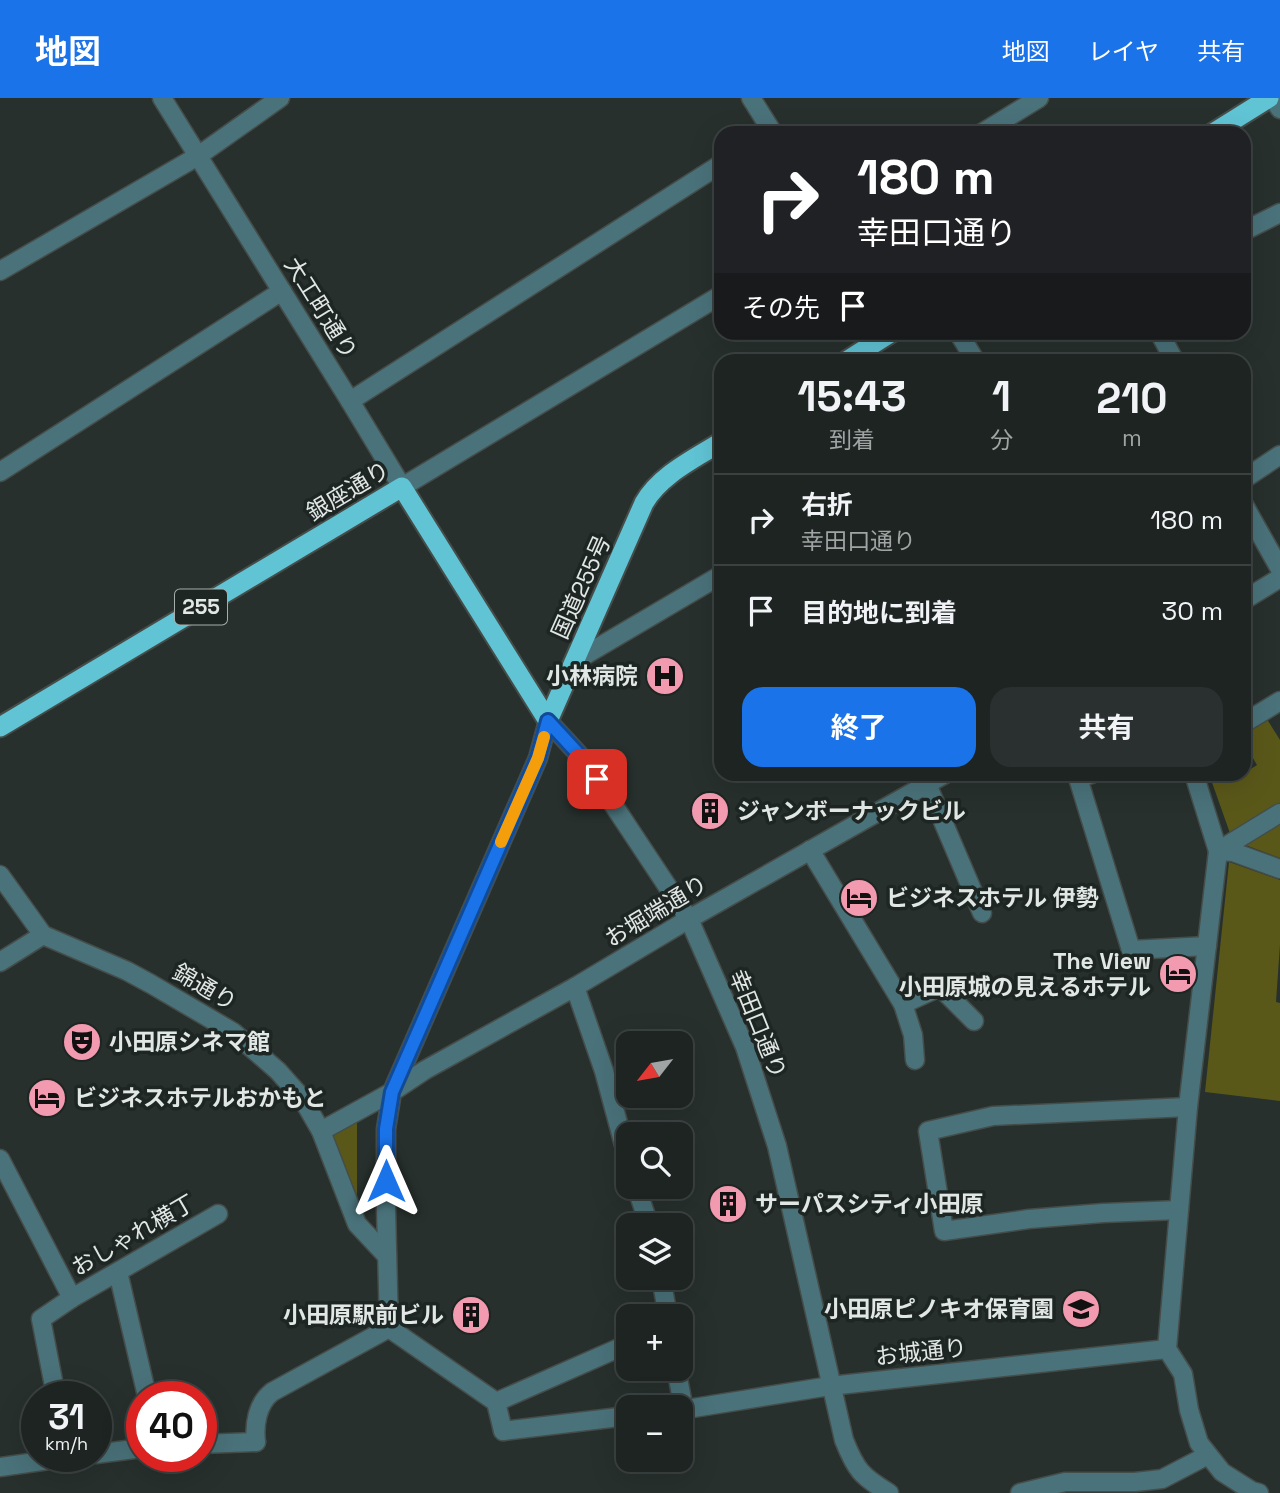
<!DOCTYPE html>
<html lang="ja">
<head>
<meta charset="utf-8">
<style>
	body { margin:0; font-family:"Space Grotesk","Noto Sans JP",sans-serif; background:#2a302f; color:#f1f3f6; height:100vh; display:flex; flex-direction:column; font-size:26px; white-space:nowrap }
	* { box-sizing:border-box; margin:0 }
	p { font-size:23px; color:#a0a4a5 }
	.icon { flex:none; width:38px; height:38px; fill:none; stroke:currentColor; stroke-width:2; stroke-linecap:round; stroke-linejoin:round }
	.map { position:relative; flex:1; overflow:hidden }
	.details { position:absolute; left:714px; top:256px; width:537px; height:427px; display:flex; flex-direction:column; background:#1d2422; border-radius:21px; box-shadow:0 7px 28px #0002,0 0 0 2px #3b4140 }
	.details>* { flex:none }
	.hud { position:absolute; left:714px; top:28px; width:537px; height:214px; border-radius:21px; box-shadow:0 7px 28px #0002,0 0 0 2px #3b4140; background:#202124; color:#fff; overflow:hidden }
	.needle { width:46px; rotate:239deg }
	.controls { position:absolute; left:616px; top:933px; display:grid; gap:14px }
	.controls a { display:grid; place-items:center; width:77px; height:77px; border-radius:14px; background:#1d2422; box-shadow:0 7px 28px #0002,0 0 0 2px #3b4140; font-size:35px }
	.speed { position:absolute; left:21px; top:1283px; display:flex; gap:14px; font-size:35px; font-weight:700; text-align:center }
	.speed>* { display:grid; place-content:center; width:91px; height:91px; border-radius:50%; background:#1d2422; box-shadow:0 7px 28px #0002,0 0 0 2px #3b4140; line-height:1 }
	.speed small { font-size:18px; font-weight:400 }
	.speed .limit { border:10px solid #d22; background:#fff; color:#111 }
	.pin { position:absolute; display:grid; place-items:center; width:60px; height:60px; color:#fff; margin:-30px; border-radius:14px; box-shadow:0 4px 10px #0006 }
	.me { position:absolute; width:77px; margin:-38px; rotate:0deg; stroke-linejoin:round; filter:drop-shadow(0 0 5px #0008) }
	.turn { display:flex; align-items:center; gap:24px; height:147px; padding:0 28px; font-size:32px }
	.turn .icon { width:91px; height:91px; stroke-width:2.5 }
	.turn b { display:block; font-size:49px; line-height:60px }
	.then { display:flex; align-items:center; height:66px; padding:0 28px; background:#0003; gap:14px; font-size:26px }
	.eta { display:flex; justify-content:space-evenly; align-items:center; height:119px; text-align:center }
	.eta b { font-size:42px; font-weight:700; line-height:49px }
	.cta { display:flex; gap:14px; margin-top:auto; padding:14px 28px }
	.cta a { flex:1; height:80px; border-radius:21px; background:#1a73e8; color:#fff; font-size:28px; font-weight:700; line-height:80px; text-align:center }
	.cta a+a { background:#2a302f; color:#f1f3f6 }
	ul { padding:0; list-style:none }
	li { display:flex; align-items:center; gap:21px; height:91px; padding:0 28px; border-top:2px solid #3b4140 }
	li div { flex:1 }
	li b { display:block; font-size:26px }
	li em { font-style:normal }
	header { display:flex; align-items:center; gap:42px; box-sizing:border-box; height:98px; padding:0 35px; background:#1a73e8; color:#fff }
	header strong { font-size:33px }
	nav { display:flex; gap:38px; margin-inline-start:auto; font-size:24px }
	.map>svg:first-child { display:block }
	.green { fill:#5a5819 }
	.lines { fill:none; stroke-linecap:round; stroke-linejoin:round }
	.minor-casing { stroke:#454d4a; stroke-width:21 }
	.tertiary-casing { stroke:#454d4a; stroke-width:21 }
	.trunk-casing { stroke:#454d4a; stroke-width:23 }
	.minor { stroke:#4a727a; stroke-width:18 }
	.tertiary { stroke:#4a727a; stroke-width:18 }
	.trunk { stroke:#60c4d5; stroke-width:19 }
	.route-casing { stroke:#114b97; stroke-width:18 }
	.route { stroke:#1a73e8; stroke-width:12 }
	.slow { stroke:#f59e0b; stroke-width:12 }
	.labels { text-anchor:middle; stroke-width:7; stroke-linejoin:round; paint-order:stroke }
	.shield { fill:#1e2623; stroke:#a6adab; stroke-width:2 }
	.shield-label { font-size:21px; font-weight:bold; fill:#e1e7e5 }
	.street-label { font-size:23px; fill:#e1e7e5; stroke:#1e2623 }
	.poi-label { font-size:23px; font-weight:bold; fill:#e1e7e5; stroke:#1e2623; text-anchor:start }
</style>
</head>
<body>
<header>
<strong>地図</strong>
<nav><a>地図</a><a>レイヤ</a><a>共有</a></nav>
</header>
<div class="map">
<svg width="1280" height="1395" viewBox="0 0 1280 1395">
	<rect width="100%" height="100%" fill="#27302d"/>
	<g class="green">
		<polygon points="1265,618 1280,642 1280,707 1231,738 1209,676 1235,676 1238,679 1257,667 1244,645 1244,632"/>
		<polygon points="1280,720 1280,760 1240,745"/>
		<polygon points="1229,764 1280,782 1280,846 1276,904 1280,905 1280,1003 1205,994"/>
		<polygon points="357,1024 357,1106 330,1038"/>
	</g>
	<g class="lines">
		<defs>
			<g id="minor">
				<polyline points="1273,0 1280,11"/>
				<polyline points="1244,133 1280,115"/>
				<polyline points="958,234 975,262"/>
				<polyline points="1159,234 1174,262"/>
				<polyline points="350,303 721,66"/>
				<polyline points="0,374 282,193"/>
				<polyline points="1244,381 1280,357"/>
				<polyline points="1244,407 1280,471"/>
				<polyline points="575,563 721,477"/>
				<polyline points="1244,625 1280,603"/>
				<polyline points="1092,676 1078,680 1131,852 1207,848"/>
				<polyline points="927,686 982,815"/>
				<polyline points="810,752 903,906 940,889 974,923"/>
				<polyline points="1218,753 1280,715"/>
				<polyline points="1218,753 1233,754 1280,771"/>
				<polyline points="0,777 43,837 127,873 151,886 233,934 278,973 302,1000 321,1033 357,1126 387,1158"/>
				<polyline points="0,864 43,837"/>
				<polyline points="575,889 604,973 628,1062"/>
				<polyline points="903,906 913,937 915,962"/>
				<polyline points="321,1033 392,994 425,972 575,889 689,821 945,676"/>
				<polyline points="0,1061 72,1200"/>
				<polyline points="636,1088 649,1127"/>
				<polyline points="1179,1112 1103,1115 1029,1121 944,1133 928,1033 993,1018 1188,1009"/>
				<polyline points="118,1174 147,1298"/>
				<polyline points="661,1180 668,1218"/>
				<polyline points="676,1270 684,1312"/>
				<polyline points="56,1298 41,1221 72,1200 218,1116"/>
				<polyline points="496,1304 628,1246"/>
				<polyline points="681,1312 830,1288"/>
				<polyline points="503,1333 628,1318"/>
				<polyline points="201,1346 256,1344"/>
				<polyline points="96,1356 142,1350"/>
				<polyline points="0,1369 77,1358"/>
			</g>
			<g id="tertiary">
				<polyline points="162,0 350,303 402,389 721,197"/>
				<polyline points="751,0 773,35"/>
				<polyline points="982,35 1039,0"/>
				<polyline points="0,173 198,58 280,0"/>
				<polyline points="1244,502 1280,480"/>
				<path d="M548 623 583 661 689 821 745 949 777 1048 844 1342C856 1372 861 1378 889 1395"/>
				<polyline points="1194,676 1218,753 1188,1009 1167,1251 1183,1276 1189,1312 1199,1345 1222,1374 1252,1393 1259,1395"/>
				<polyline points="389,1230 386,1110 386,1031 392,994 538,660 548,623"/>
				<polyline points="389,1230 496,1304 503,1333"/>
				<polyline points="830,1288 1167,1251"/>
				<path d="M256 1344C254 1327 257 1306 272 1294L389 1230"/>
				<polyline points="1020,1395 1065,1384 1135,1384 1162,1381 1208,1357"/>
			</g>
			<g id="trunk">
				<polyline points="1213,35 1269,0"/>
				<polyline points="848,262 892,234"/>
				<path d="M548 623 644 405C660 377 694 361 721 344"/>
				<polyline points="0,629 402,389 548,623"/>
			</g>
		</defs>
		<use href="#minor" class="minor-casing"/>
		<use href="#tertiary" class="tertiary-casing"/>
		<use href="#trunk" class="trunk-casing"/>
		<use href="#minor" class="minor"/>
		<use href="#tertiary" class="tertiary"/>
		<use href="#trunk" class="trunk"/>
	</g>
	<g class="lines">
		<defs>
			<polyline id="route" points="386,1083 386,1031 392,994 538,660 548,623 583,661 597,681"/>
		</defs>
		<use href="#route" class="route-casing"/>
		<use href="#route" class="route"/>
		<polyline class="slow" points="501,744 538,660 544,639"/>
	</g>
	<defs>
		<symbol id="hospital-disc" viewBox="-11 -11 22 22"><circle r="9.5" fill="#f29aaf" stroke="#1e2623"/><path d="M-5-5h3v3.5h4V-5h3V5h-3V1.5h-4V5h-3Z" fill="#111"/></symbol>
		<symbol id="building-disc" viewBox="-11 -11 22 22"><circle r="9.5" fill="#f29aaf" stroke="#1e2623"/><path d="M-4-6H4V6H1V3H-1V6H-4ZM-2.5-4.3h1.7v1.8h-1.7ZM.8-4.3h1.7v1.8H.8ZM-2.5-1h1.7V.8h-1.7ZM.8-1h1.7V.8H.8Z" fill="#111"/></symbol>
		<symbol id="hotel-disc" viewBox="-11 -11 22 22"><circle r="9.5" fill="#f29aaf" stroke="#1e2623"/><path d="M-6-4.5h1.5V1H6V5H4.5V3h-9V5H-6ZM-4 0a1.8 1.8 0 1 1 3.6 0ZM.5 0V-2.5h3Q6-2.5 6 0Z" fill="#111"/></symbol>
		<symbol id="theatre-disc" viewBox="-11 -11 22 22"><circle r="9.5" fill="#f29aaf" stroke="#1e2623"/><path d="M-5-5.5Q0-4 5-5.5V0Q5 5 0 6Q-5 5-5 0ZM-3.3-2.5H-1v1.5H-3.3ZM1-2.5H3.3v1.5H1ZM-2.8 1Q0 5.5 2.8 1Z" fill="#111"/></symbol>
		<symbol id="school-disc" viewBox="-11 -11 22 22"><circle r="9.5" fill="#f29aaf" stroke="#1e2623"/><path d="M0-5L7-2L0 1L-7-2ZM-4 1L0 2.5L4 1V4Q0 6-4 4Z" fill="#111"/></symbol>
	</defs>
	<g fill-rule="evenodd">
		<use href="#hospital-disc" x="643" y="556" width="44" height="44"/>
		<use href="#building-disc" x="688" y="691" width="44" height="44"/>
		<use href="#hotel-disc" x="837" y="778" width="44" height="44"/>
		<use href="#hotel-disc" x="1156" y="854" width="44" height="44"/>
		<use href="#theatre-disc" x="60" y="922" width="44" height="44"/>
		<use href="#hotel-disc" x="25" y="978" width="44" height="44"/>
		<use href="#building-disc" x="706" y="1084" width="44" height="44"/>
		<use href="#school-disc" x="1059" y="1189" width="44" height="44"/>
		<use href="#building-disc" x="449" y="1195" width="44" height="44"/>
	</g>
	<g class="labels">
		<rect class="shield" x="175" y="491.5" width="52" height="35" rx="5"/>
		<g class="shield-label">
			<text x="201" y="516">255</text>
		</g>
		<g class="street-label">
			<text transform="translate(321 210) rotate(58)" y="8">大工町通り</text>
			<text transform="translate(348 393) rotate(-31)" y="8">銀座通り</text>
			<text transform="translate(581 489) rotate(-66)" y="8">国道255号</text>
			<text transform="translate(656 813) rotate(-31)" y="8">お堀端通り</text>
			<text transform="translate(205 889) rotate(30)" y="8">錦通り</text>
			<text transform="translate(758 926) rotate(68)" y="8">幸田口通り</text>
			<text transform="translate(133 1137) rotate(-30)" y="8">おしゃれ横丁</text>
			<text transform="translate(921 1254) rotate(-6)" y="8">お城通り</text>
		</g>
		<g class="poi-label">
			<text x="638" y="586" text-anchor="end">小林病院</text>
			<text x="737" y="721">ジャンボーナックビル</text>
			<text x="886" y="808">ビジネスホテル 伊勢</text>
			<text x="1151" y="871" text-anchor="end">The View<tspan x="1151" dy="26">小田原城の見えるホテル</tspan></text>
			<text x="109" y="952">小田原シネマ館</text>
			<text x="74" y="1008">ビジネスホテルおかもと</text>
			<text x="755" y="1114">サーパスシティ小田原</text>
			<text x="1054" y="1219" text-anchor="end">小田原ピノキオ保育園</text>
			<text x="444" y="1225" text-anchor="end">小田原駅前ビル</text>
		</g>
	</g>
</svg>
<div class="controls">
<a><svg class="needle" viewBox="-14 -14 28 28"><path d="M0-13l5 13h-10z" fill="#e53935"/><path d="M0 13l5-13h-10z" fill="#a0a4a5"/></svg></a>
<a><svg class="icon" aria-label="search" viewBox="0 0 24 24"><circle cx="10" cy="10" r="6"/><path d="M15 15l6 6"/></svg></a>
<a><svg class="icon" aria-label="layers" viewBox="0 0 24 24"><path d="M12 4l9 5-9 5-9-5zM3 14l9 5 9-5"/></svg></a>
<a>+</a>
<a>−</a>
</div>
<div class="speed"><div>31<small>km/h</small></div><div class="limit">40</div></div>
<div class="pin" style="left:597px;top:681px;background:#d93025"><svg class="icon" aria-label="arrive" viewBox="0 0 24 24"><path d="M6 21V4h12l-3 4 3 4H6"/></svg></div>
<svg class="me" style="left:386px;top:1083px" viewBox="-20 -20 40 40"><path d="M0-17L14 15 0 8-14 15z" fill="#1a73e8" stroke="#fff" stroke-width="4"/></svg>
<div class="hud">
<div class="turn"><svg class="icon" aria-label="right" viewBox="0 0 24 24"><path d="M7 20v-9h11M14 6l5 5-5 5"/></svg><div><b>180 m</b>幸田口通り</div></div>
<div class="then">その先<svg class="icon" aria-label="arrive" viewBox="0 0 24 24"><path d="M6 21V4h12l-3 4 3 4H6"/></svg></div>
</div>
<section class="details">
<div class="eta">
<div><b>15:43</b><p>到着</p></div>
<div><b>1</b><p>分</p></div>
<div><b>210</b><p>m</p></div>
</div>
<ul>
<li><svg class="icon" aria-label="right" viewBox="0 0 24 24"><path d="M7 20v-9h11M14 6l5 5-5 5"/></svg><div><b>右折</b><p>幸田口通り</p></div><em>180 m</em></li>
<li><svg class="icon" aria-label="arrive" viewBox="0 0 24 24"><path d="M6 21V4h12l-3 4 3 4H6"/></svg><div><b>目的地に到着</b></div><em>30 m</em></li>
</ul>
<div class="cta"><a>終了</a><a>共有</a></div>
</section>
</div>
</body>
</html>
